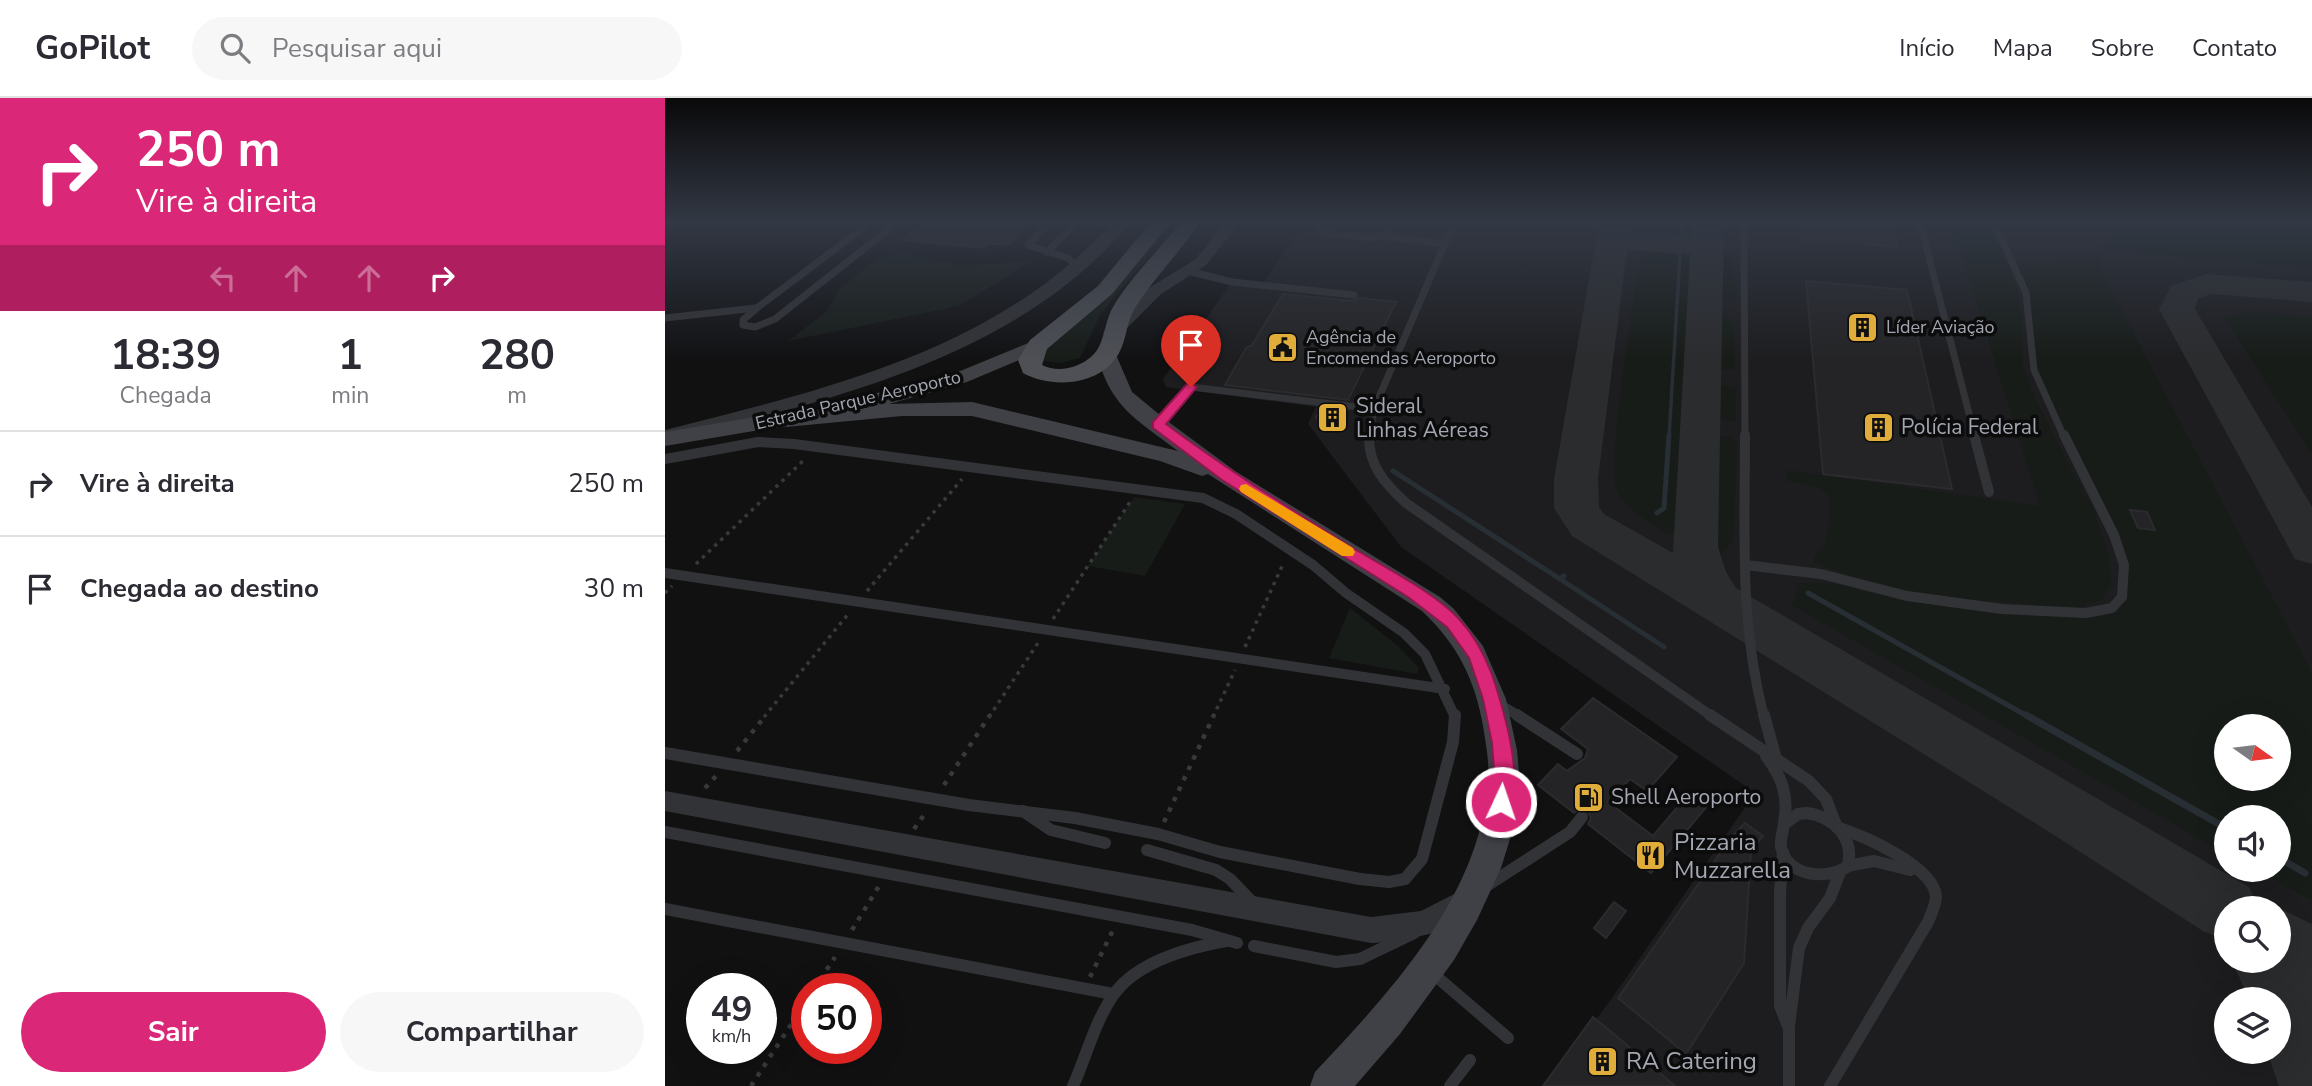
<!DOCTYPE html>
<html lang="pt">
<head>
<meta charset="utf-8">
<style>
	body { margin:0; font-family:"Nunito Sans",sans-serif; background:#f7f7f7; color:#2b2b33; height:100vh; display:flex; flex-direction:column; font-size:26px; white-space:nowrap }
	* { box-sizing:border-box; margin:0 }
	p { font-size:23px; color:#7c7c81 }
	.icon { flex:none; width:38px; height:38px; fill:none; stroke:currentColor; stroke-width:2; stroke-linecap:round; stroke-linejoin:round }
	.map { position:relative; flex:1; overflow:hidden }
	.side { display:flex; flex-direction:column; background:#fff; width:665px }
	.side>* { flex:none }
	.top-card { background:#db2777; color:#fff; overflow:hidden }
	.needle { width:46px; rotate:104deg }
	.tools { position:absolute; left:1549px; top:616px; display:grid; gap:14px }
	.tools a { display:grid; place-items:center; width:77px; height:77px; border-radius:50%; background:#fff; box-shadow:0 7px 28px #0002; font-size:35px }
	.speed { position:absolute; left:21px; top:875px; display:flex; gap:14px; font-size:35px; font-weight:700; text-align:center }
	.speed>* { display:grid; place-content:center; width:91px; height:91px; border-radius:50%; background:#fff; box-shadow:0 7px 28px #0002; line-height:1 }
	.speed small { font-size:18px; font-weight:400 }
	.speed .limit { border:10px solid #d22; background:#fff; color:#111 }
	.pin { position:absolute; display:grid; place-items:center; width:60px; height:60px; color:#fff; margin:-72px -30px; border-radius:50% 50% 50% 0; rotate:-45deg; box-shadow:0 0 7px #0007 }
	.pin .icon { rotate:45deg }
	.me { position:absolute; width:77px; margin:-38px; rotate:3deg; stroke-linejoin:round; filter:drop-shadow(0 0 5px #0008) }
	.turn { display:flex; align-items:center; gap:24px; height:147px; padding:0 21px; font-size:32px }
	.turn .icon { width:91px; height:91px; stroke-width:2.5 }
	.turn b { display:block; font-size:49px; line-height:60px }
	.lanes { display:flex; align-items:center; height:66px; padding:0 21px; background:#0003; justify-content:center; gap:35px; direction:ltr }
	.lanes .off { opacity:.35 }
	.eta { display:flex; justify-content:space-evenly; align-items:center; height:119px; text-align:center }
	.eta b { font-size:42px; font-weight:700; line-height:49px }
	.action { display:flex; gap:14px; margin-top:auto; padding:14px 21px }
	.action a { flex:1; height:80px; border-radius:42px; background:#db2777; color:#fff; font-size:28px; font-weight:700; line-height:80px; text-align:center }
	.action a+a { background:#f7f7f7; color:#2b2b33 }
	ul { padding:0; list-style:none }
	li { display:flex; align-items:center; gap:21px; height:105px; padding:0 21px; border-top:2px solid #e1e1e2 }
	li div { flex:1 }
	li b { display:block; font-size:26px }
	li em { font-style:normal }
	header { display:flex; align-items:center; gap:42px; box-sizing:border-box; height:98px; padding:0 35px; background:#fff; border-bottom:2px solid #e1e1e2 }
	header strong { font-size:33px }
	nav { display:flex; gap:38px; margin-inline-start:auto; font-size:24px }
	.search { width:490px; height:63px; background:#f7f7f7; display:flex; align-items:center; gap:18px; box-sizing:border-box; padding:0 24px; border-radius:38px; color:#7c7c81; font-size:26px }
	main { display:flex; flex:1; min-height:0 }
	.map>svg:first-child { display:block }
	.built { fill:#1d1d1f; fill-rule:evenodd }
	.green { fill:#171c18; fill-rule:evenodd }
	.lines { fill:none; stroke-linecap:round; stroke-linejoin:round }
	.stream-far2 { stroke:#282f34; stroke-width:3.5 }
	.stream-far1 { stroke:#282f34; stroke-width:5 }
	.stream { stroke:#282f34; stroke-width:7 }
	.taxiway { fill:#2b2c2e; fill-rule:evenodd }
	.building { fill:#242426; stroke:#2b2b2e; stroke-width:2 }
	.path-far1 { stroke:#38393d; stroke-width:3.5; stroke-dasharray:3.5 5; stroke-linecap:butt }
	.path { stroke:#38393d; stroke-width:4.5; stroke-dasharray:4.5 7; stroke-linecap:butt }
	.service-far2 { stroke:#323336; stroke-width:7 }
	.service-far1 { stroke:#323336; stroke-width:10 }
	.service { stroke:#323336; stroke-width:12 }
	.minor { fill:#323336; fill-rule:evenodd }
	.tertiary { fill:#323336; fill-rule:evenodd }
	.secondary { fill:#404146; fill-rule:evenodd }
	.primary { fill:#4e5055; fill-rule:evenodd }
	.route { fill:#db2777; stroke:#8e194d; stroke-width:2 }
	.slow { fill:#f59e0b }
	.labels { text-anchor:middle; stroke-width:7; stroke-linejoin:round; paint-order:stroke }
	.far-poi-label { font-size:18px; fill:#a3a7b1; stroke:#0c0c0d; text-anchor:start }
	.far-street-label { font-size:18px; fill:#a3a7b1; stroke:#0c0c0d }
	.poi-label { font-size:21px; fill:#a3a7b1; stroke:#0c0c0d; text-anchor:start }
	.near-poi-label { font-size:24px; fill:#a3a7b1; stroke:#0c0c0d; text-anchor:start }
</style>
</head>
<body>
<header>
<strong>GoPilot</strong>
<div class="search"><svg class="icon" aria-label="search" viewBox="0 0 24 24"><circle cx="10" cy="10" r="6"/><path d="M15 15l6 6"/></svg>Pesquisar aqui</div>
<nav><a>Início</a><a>Mapa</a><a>Sobre</a><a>Contato</a></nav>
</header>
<main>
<section class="side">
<div class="top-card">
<div class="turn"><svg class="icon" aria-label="right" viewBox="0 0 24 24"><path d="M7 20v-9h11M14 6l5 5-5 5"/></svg><div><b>250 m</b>Vire à direita</div></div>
<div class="lanes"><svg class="icon off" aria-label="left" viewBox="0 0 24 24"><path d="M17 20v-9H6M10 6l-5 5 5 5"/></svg><svg class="icon off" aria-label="ahead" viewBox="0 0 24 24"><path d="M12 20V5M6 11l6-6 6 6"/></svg><svg class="icon off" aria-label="ahead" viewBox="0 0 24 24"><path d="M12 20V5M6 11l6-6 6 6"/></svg><svg class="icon" aria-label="right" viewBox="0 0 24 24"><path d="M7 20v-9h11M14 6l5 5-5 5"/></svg></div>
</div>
<div class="eta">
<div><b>18:39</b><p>Chegada</p></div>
<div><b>1</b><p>min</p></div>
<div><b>280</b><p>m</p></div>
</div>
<ul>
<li><svg class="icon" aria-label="right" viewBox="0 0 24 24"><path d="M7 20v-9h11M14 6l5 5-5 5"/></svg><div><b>Vire à direita</b></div><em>250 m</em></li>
<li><svg class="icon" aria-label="arrive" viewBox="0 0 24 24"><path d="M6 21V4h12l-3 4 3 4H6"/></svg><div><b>Chegada ao destino</b></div><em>30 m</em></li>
</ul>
<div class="action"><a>Sair</a><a>Compartilhar</a></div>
</section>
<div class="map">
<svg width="1647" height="988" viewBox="0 0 1647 988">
	<rect width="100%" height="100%" fill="#111112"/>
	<path class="built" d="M640 124H1647V988H882L947 900 1090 695 736 449 643 326 651 309 501 289 498 281 569 181 598 185ZM1561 628H1614V681H1561ZM1561 719H1614V772H1561ZM1561 810H1614V863H1561ZM1561 901H1614V954H1561Z"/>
	<g class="green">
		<polygon points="501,124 511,124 435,217 415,260 395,265 378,263 376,252"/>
		<polygon points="981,124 1032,124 1031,137 1021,142 979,138"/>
		<path d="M1286 124H1310L1334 146 1352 192 1356 219 1358 269 1371 303 1429 413 1444 460 1446 485 1437 502 1415 510 1283 500 1220 490 1148 464 1152 454 1160 447C1167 399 1176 390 1122 383V372L1375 408Z"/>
		<polygon points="1541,124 1647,124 1647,135"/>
		<polygon points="1494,125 1614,139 1647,140 1647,170 1434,151 1446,140 1467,137 1483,126"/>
		<path d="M977 149 1015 153 1027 161 1011 432 1007 436H1002C986 425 962 412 953 395 939 370 972 188 977 149Z"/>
		<path d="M1433 152 1438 177 1647 575V802L1589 772H1614V719H1561V756L1127 507 1133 485 1180 486 1196 493 1272 507 1345 515 1420 518 1456 502 1460 468 1371 278 1360 190 1353 168 1423 164ZM1561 628H1614V681H1561Z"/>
		<polygon points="1052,155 1061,156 1069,162 1070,199 1064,201 1050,196"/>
		<polygon points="239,156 294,167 366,164 294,208 123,243 161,214 175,190 214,160"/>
		<polygon points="1591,214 1647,219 1647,356 1559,219"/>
		<polygon points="1059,219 1069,226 1070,271 1054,272 1047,262 1048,224"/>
		<polygon points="1059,287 1071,291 1071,323 1059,323 1046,313 1047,294"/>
		<polygon points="1055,338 1066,339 1072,347 1069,436 1067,444 1057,457 1041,456 1042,343"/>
		<polygon points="469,399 520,406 480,478 423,468"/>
		<polygon points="685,510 733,548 754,570 752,576 664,560"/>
	</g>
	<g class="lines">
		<g class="stream-far2">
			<polyline points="1017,135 1018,124"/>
			<polyline points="1004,339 1015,157"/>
		</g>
		<g class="stream-far1">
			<polyline points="728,373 895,481 899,478"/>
			<polyline points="992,415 999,410 1004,337"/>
			<polyline points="895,481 999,549"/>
			<polyline points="1143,495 1364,619"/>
		</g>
		<g class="stream">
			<polyline points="1361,617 1561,730"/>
			<polyline points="1614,760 1640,775"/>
		</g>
		<g class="taxiway">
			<path d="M934 124H966L965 131 969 133 1026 137 1027 124H1059L1053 449 1061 474 1071 490 1584 789 1593 810H1561V842L1538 833 1378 730 907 438 889 410V381ZM962 152 1025 156 1008 455 939 416 934 409 933 381Z"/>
			<polygon points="1541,176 1647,184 1647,204 1546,196 1533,201 1530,211 1647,409 1647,466 1630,461 1494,211 1506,188"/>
			<polygon points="1614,810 1647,826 1647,988 1614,988 1602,954 1614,954 1614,901 1584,901 1567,863 1614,863"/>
		</g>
	</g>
	<g class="building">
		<polygon points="260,124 367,124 343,147 324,145 319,150 238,142"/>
		<polygon points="1137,124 1226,124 1232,149 1138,141"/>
		<polygon points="1141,183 1242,192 1287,391 1158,376"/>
		<polygon points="618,196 688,203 694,200 731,204 683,302 560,287 581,250 587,247"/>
		<polygon points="655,311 678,313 673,327 651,320"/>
		<polygon points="1465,412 1482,414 1490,432 1473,430"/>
		<polygon points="928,600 1012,659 982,693 965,681 943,704 988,738 1025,694 1043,707 986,775 923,726 926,720 922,712 914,711 909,715 873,687 893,666 902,673 920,660 923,651 896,631"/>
		<polygon points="1080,725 1098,738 1086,753 1079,865 1021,956 953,900 1068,737"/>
		<polygon points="949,804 961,813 941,840 929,830"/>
		<polygon points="928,919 950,937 1010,988 878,988"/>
	</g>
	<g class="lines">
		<g class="path-far1">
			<polyline points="31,466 141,360"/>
			<polyline points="202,493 297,381"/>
			<polyline points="0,495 7,488"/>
			<polyline points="388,521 465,404"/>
			<polyline points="580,549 619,464"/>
			<polyline points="99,619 184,515"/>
			<polyline points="324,619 373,545"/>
			<polyline points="548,619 570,572"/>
		</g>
		<g class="path">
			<polyline points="72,653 101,617"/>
			<polyline points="279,687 325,617"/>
			<polyline points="40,690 51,678"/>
			<polyline points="499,724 549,617"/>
			<polyline points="249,731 261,714"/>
			<polyline points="187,832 214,788"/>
			<polyline points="425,879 448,832"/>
			<polyline points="149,891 170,859"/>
			<polyline points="86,988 142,902"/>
		</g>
		<g class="service-far2">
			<polyline points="206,124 92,210 78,222 78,227 90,229 110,221 233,124"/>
			<polyline points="385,124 363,147 403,160 414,170"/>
			<polyline points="418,124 455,128"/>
			<polyline points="658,124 655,131 659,135 707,140 721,136 729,124"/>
			<polyline points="1079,124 1080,339"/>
			<polyline points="1255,124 1310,339"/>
			<polyline points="1329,124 1361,195 1369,272 1399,339"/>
			<polyline points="717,138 780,146"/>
			<polyline points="382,154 412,124"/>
			<polyline points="523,173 567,184 689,197"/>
			<polyline points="0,220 91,210"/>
			<polyline points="493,327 526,289 709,311"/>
			<polyline points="704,339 709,311 789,124"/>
		</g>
		<g class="service-far1">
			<path d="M704 337C703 367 720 386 741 405L1048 619"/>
			<path d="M1080 337C1080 435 1074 523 1099 619"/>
			<polyline points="1309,337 1324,394"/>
			<polyline points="0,361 93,344 129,346 538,400 571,416 648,467 681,495 739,535 760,556 790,619"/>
			<polyline points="1080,467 1156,476 1242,498 1337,511 1421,515 1447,510 1457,499 1459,467 1449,437 1399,337"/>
			<polyline points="0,475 780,591"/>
			<polyline points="833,605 855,619"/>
		</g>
		<g class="service">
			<polyline points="852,617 912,656"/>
			<polyline points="1045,617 1144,683 1161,701 1171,727"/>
			<polyline points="1099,617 1111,661"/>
			<polyline points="0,655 304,707 410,720 493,736 555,754 695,781 724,784 740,781 757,761 788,644 790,617"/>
			<path d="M1101 658C1117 679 1124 698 1119 724"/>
			<polyline points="358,713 386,732 440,745"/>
			<path d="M1142 715C1169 719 1191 741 1182 769 1160 782 1123 779 1116 749 1115 742 1118 733 1119 726L1133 716Z"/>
			<polyline points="0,734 527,832 572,845"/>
			<polyline points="482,752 551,772 565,781 588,805"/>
			<polyline points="1118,754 1115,794 1115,908 1123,928"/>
			<polyline points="1182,768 1209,763 1245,772"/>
			<polyline points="820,789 905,734 917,719"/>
			<polyline points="0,811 448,896"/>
			<polyline points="589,848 671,864 695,861 749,835"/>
			<polyline points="765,873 843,940"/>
			<path d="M408 988C421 959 429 926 447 899 470 864 522 850 561 843"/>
			<polyline points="785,988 805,962"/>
			<polyline points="1124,988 1124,928 1134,850 1143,830 1165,800 1175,774"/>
			<path d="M1165 988 1263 824C1266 816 1271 807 1271 798 1268 768 1199 738 1174 730"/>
		</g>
		<path class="minor" d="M0 693 706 819 756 813 799 791 808 794 811 803C798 835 736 844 706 845L0 713Z"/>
		<g class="tertiary">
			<path d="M449 124H465C356 260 159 303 0 344V332C121 301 249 272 355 203 390 181 420 153 449 124Z"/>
			<polygon points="560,124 575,124 541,167 496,196 453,239 441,239 438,235 441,231 484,190 531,161"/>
		</g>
		<path class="secondary" d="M373 241 380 243 383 247 380 251 302 284 224 306 307 304 513 353C471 321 445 309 432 256L435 252H449L467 294 501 322 570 373 775 499 789 511 818 548 841 601 852 652 855 686 849 728 836 770 812 822 789 862 735 936 690 988H645L650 974C726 893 812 802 823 687 825 667 821 647 818 628 810 581 792 546 757 513L543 376 537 378 495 363 307 318H237L100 331 0 348V334L120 314 213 307 205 301 208 296 288 276Z"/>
		<path class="primary" d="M486 124H506L447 196 382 251 377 267C393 275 414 270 427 258 440 247 439 224 448 209 466 179 494 152 516 124H535C515 154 489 180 470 210 461 224 462 241 454 255 436 288 387 291 358 275L353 262 365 242 433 188Z"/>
	</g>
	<linearGradient id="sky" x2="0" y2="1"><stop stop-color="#09090a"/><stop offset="0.47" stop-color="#323844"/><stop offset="1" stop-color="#323844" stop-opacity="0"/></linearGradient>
	<rect width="1647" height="263" fill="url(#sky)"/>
	<path class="route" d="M526 285 532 289 501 326C561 371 624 410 688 450 719 469 769 494 794 521 823 552 833 592 843 632 848 655 854 688 843 711L836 713 830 711 827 704 830 685 827 645 818 601 804 560 782 529 743 499 557 382 488 330V324L522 286Z"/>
	<polygon class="slow" points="581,386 688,450 690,454 688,458 677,458 576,394 574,391 576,387"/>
	<defs>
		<symbol id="building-square" viewBox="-11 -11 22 22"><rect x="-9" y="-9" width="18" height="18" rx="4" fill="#e0ad3b" stroke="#0c0c0d"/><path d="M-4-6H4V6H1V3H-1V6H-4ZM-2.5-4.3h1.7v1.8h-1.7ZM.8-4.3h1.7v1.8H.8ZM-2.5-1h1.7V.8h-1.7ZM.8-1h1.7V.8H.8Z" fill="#111"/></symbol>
		<symbol id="civic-square" viewBox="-11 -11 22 22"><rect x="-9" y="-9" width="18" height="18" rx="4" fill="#e0ad3b" stroke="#0c0c0d"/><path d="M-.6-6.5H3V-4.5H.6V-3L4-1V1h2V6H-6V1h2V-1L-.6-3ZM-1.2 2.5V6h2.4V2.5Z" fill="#111"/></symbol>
		<symbol id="fuel-square" viewBox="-11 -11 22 22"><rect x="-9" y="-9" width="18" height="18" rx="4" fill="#e0ad3b" stroke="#0c0c0d"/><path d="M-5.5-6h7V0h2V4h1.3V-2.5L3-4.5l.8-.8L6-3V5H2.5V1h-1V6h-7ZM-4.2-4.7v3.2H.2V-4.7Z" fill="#111"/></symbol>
		<symbol id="restaurant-square" viewBox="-11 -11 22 22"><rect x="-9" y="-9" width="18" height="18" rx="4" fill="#e0ad3b" stroke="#0c0c0d"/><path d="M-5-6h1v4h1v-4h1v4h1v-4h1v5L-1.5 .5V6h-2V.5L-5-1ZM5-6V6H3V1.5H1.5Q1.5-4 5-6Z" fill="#111"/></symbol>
	</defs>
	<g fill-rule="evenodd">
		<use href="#building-square" x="1180" y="212" width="35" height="35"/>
		<use href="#civic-square" x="600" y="232" width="35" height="35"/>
		<use href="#building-square" x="650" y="302" width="35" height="35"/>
		<use href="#building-square" x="1196" y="312" width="35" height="35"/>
		<use href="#fuel-square" x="906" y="682" width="35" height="35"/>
		<use href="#restaurant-square" x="968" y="740" width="35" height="35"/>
		<use href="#building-square" x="920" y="946" width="35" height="35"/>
	</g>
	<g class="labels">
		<g class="far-poi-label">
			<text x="1221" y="235">Líder Aviação</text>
			<text x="641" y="245">Agência de<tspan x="641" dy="21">Encomendas Aeroporto</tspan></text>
		</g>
		<g class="far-street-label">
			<text transform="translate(193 302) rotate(-13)" y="6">Estrada Parque Aeroporto</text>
		</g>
		<g class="poi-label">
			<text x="691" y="315">Sideral<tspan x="691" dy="24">Linhas Aéreas</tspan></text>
			<text x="1236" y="336">Polícia Federal</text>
			<text x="946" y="706">Shell Aeroporto</text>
		</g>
		<g class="near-poi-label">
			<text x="1009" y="752">Pizzaria<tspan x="1009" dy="28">Muzzarella</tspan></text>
			<text x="961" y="971">RA Catering</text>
		</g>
	</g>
</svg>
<div class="tools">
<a><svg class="needle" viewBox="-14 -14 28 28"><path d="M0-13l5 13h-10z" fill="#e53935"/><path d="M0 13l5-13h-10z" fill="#7c7c81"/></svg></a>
<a><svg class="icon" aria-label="sound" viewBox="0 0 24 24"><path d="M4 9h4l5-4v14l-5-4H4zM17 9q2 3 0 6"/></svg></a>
<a><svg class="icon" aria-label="search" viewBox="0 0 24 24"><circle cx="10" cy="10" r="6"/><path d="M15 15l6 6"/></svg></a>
<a><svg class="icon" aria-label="layers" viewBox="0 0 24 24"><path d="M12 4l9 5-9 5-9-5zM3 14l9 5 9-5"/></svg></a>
</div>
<div class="speed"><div>49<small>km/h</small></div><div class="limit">50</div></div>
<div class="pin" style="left:526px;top:289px;background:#d93025"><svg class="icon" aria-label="arrive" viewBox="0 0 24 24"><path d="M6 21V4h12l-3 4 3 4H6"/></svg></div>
<svg class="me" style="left:836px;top:704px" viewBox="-20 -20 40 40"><circle r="17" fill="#db2777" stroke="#fff" stroke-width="3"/><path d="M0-11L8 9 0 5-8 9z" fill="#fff"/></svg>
</div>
</main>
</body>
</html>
